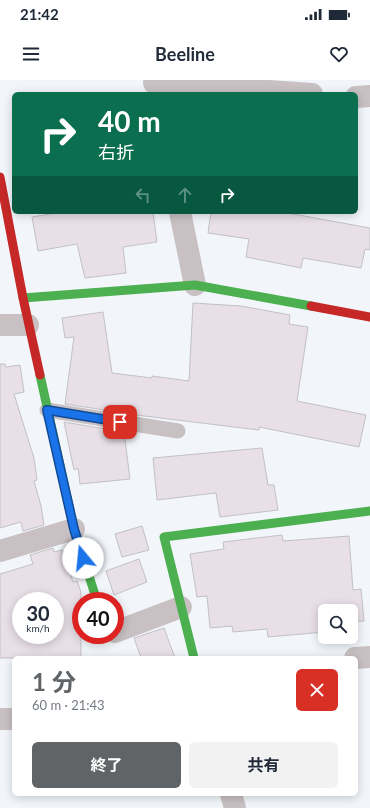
<!DOCTYPE html>
<html lang="ja">
<head>
<meta charset="utf-8">
<style>
	body { margin:0; font-family:Lato,"Noto Sans JP",sans-serif; background:#f2f2f3; color:#1f2937; height:100vh; display:flex; flex-direction:column; font-size:15px; white-space:nowrap }
	* { box-sizing:border-box; margin:0 }
	p { font-size:13px; color:#747a83 }
	.icon { flex:none; width:22px; height:22px; fill:none; stroke:currentColor; stroke-width:2; stroke-linecap:round; stroke-linejoin:round }
	.map { position:relative; flex:1; overflow:hidden }
	.side { position:absolute; left:12px; top:576px; width:346px; height:140px; display:flex; flex-direction:column; background:#fff; border-radius:6px; box-shadow:0 2px 10px #0003 }
	.side>* { flex:none }
	.top-card { position:absolute; left:12px; top:12px; width:346px; height:122px; border-radius:6px; box-shadow:0 2px 10px #0003; background:#0b6e4f; color:#fff; overflow:hidden }
	.controls { position:absolute; left:318px; top:524px; display:grid; gap:8px }
	.controls a { display:grid; place-items:center; width:40px; height:40px; border-radius:6px; background:#fff; box-shadow:0 2px 10px #0003; font-size:20px }
	.speed { position:absolute; left:12px; top:512px; display:flex; gap:8px; font-size:20px; font-weight:700; text-align:center }
	.speed>* { display:grid; place-content:center; width:52px; height:52px; border-radius:50%; background:#fff; box-shadow:0 2px 10px #0003; line-height:1 }
	.speed small { font-size:10px; font-weight:400 }
	.speed .limit { border:6px solid #d22; background:#fff; color:#111 }
	.pin { position:absolute; display:grid; place-items:center; width:34px; height:34px; color:#fff; margin:-17px; border-radius:8px; box-shadow:0 2px 6px #0006 }
	.me { position:absolute; width:44px; margin:-22px; rotate:343deg; stroke-linejoin:round; filter:drop-shadow(0 0 3px #0008) }
	.turn { display:flex; align-items:center; gap:14px; height:84px; padding:0 20px; font-size:18px }
	.turn .icon { width:52px; height:52px; stroke-width:2.5 }
	.turn b { display:block; font-size:28px; line-height:34px }
	.lanes { display:flex; align-items:center; height:38px; padding:0 20px; background:#0003; justify-content:center; gap:20px; direction:ltr }
	.lanes .off { opacity:.35 }
	.round { display:grid; place-items:center; flex:none; width:42px; height:42px; border-radius:6px; background:#f2f2f3 }
	.overview { display:flex; align-items:center; justify-content:space-between; height:68px; padding:0 20px }
	h1 { font-size:24px; font-weight:700; line-height:30px; color:#606467 }
	.cta { display:flex; gap:8px; margin-top:auto; padding:8px 20px }
	.cta a { flex:1; height:46px; border-radius:6px; background:#606467; color:#fff; font-size:16px; font-weight:700; line-height:46px; text-align:center }
	.cta a+a { background:#f2f2f3; color:#1f2937 }
	.status { display:flex; justify-content:space-between; align-items:center; height:28px; padding:0 20px; background:#fff; direction:ltr }
	.status svg { height:11px; fill:currentColor }
	header { display:flex; justify-content:space-between; align-items:center; height:52px; padding:0 20px; background:#fff; font-size:18px; font-weight:700 }
	.map>svg:first-child { display:block }
	.building { fill:#e8dfe7; stroke:#c2c1c4; fill-rule:evenodd }
	.lines { fill:none; stroke-linecap:round; stroke-linejoin:round }
	.lane { stroke:#c8c0c2; stroke-width:15 }
	.street { stroke:#c8c0c2; stroke-width:22 }
	.fast { stroke:#4caf50; stroke-width:9 }
	.jam { stroke:#c62828; stroke-width:9 }
	.route-casing { stroke:#114b97; stroke-width:10 }
	.route { stroke:#1a73e8; stroke-width:7 }
</style>
</head>
<body>
<div class="status"><b>21:42</b><svg viewBox="0 0 49 12"><path d="M0 12V9h3v3zM5 12V6h3v6zM10 12V3h3v9zM15 12V0h3v12zM26 1h20v11H26zM47 4h2v5h-2z"/></svg></div>
<header><svg class="icon" aria-label="menu" viewBox="0 0 24 24"><path d="M4 6h16M4 12h16M4 18h16"/></svg>Beeline<svg class="icon" aria-label="heart" viewBox="0 0 24 24"><path d="M12 20l-8-8c-3-5 5-10 8-4 3-6 11-1 8 4z"/></svg></header>
<div class="map">
<svg width="370" height="728" viewBox="0 0 370 728">
	<rect width="100%" height="100%" fill="#f2f6fa"/>
	<g class="building">
		<polygon points="62,132 153,132 157,162 123,167 126,193 85,198 77,164 38,171 32,137"/>
		<polygon points="211,132 282,132 370,148 370,170 365,169 361,188 303,178 301,188 246,177 249,159 208,153"/>
		<polygon points="193,223 241,226 290,235 289,244 308,247 297,321 366,335 359,367 259,347 259,350 144,336 65,324 74,257 65,258 62,238 103,232 112,293 152,298 152,296 189,301"/>
		<polygon points="0,284 5,284 6,287 20,285 24,312 14,314 34,378 37,400 34,401 41,426 44,445 23,451 21,442 0,448"/>
		<polygon points="64,342 124,352 130,399 80,404 78,388 74,390"/>
		<polygon points="262,368 268,405 274,405 278,430 220,437 216,413 157,420 153,378"/>
		<polygon points="142,446 149,470 122,477 115,454"/>
		<polygon points="282,455 283,461 349,456 353,510 361,509 364,541 351,542 351,531 325,531 325,552 268,557 267,549 233,552 232,546 210,548 207,516 197,517 190,474 224,469 223,462"/>
		<path d="M53 468 54 472 62 470 73 502 77 501 81 512V578H0V494L33 484 30 475ZM21 521H55V555H21Z"/>
		<polygon points="139,479 147,502 114,515 106,491"/>
		<polygon points="164,548 175,578 141,578 134,558"/>
	</g>
	<g class="lines">
		<polyline class="lane" points="47,330 178,351"/>
		<g class="street">
			<polyline points="154,3 312,14"/>
			<polyline points="356,17 370,16"/>
			<polyline points="180,132 195,205"/>
			<polyline points="0,245 28,245"/>
			<polyline points="0,471 74,449"/>
			<polyline points="115,552 181,527"/>
			<polyline points="355,578 370,577"/>
			<polyline points="0,639 14,639"/>
			<polyline points="231,714 235,728"/>
		</g>
		<g class="fast">
			<polyline points="23,218 195,205 311,226"/>
			<polyline points="40,295 74,449 97,521"/>
			<polyline points="194,578 164,457 370,431"/>
		</g>
		<g class="jam">
			<polyline points="0,97 23,218 40,295"/>
			<polyline points="311,226 370,237"/>
		</g>
	</g>
	<g class="lines">
		<defs>
			<polyline id="route" points="83,478 74,449 47,330 120,342"/>
		</defs>
		<use href="#route" class="route-casing"/>
		<use href="#route" class="route"/>
	</g>
</svg>
<div class="controls">
<a><svg class="icon" aria-label="search" viewBox="0 0 24 24"><circle cx="10" cy="10" r="6"/><path d="M15 15l6 6"/></svg></a>
</div>
<div class="speed"><div>30<small>km/h</small></div><div class="limit">40</div></div>
<div class="pin" style="left:120px;top:342px;background:#d93025"><svg class="icon" aria-label="arrive" viewBox="0 0 24 24"><path d="M6 21V4h12l-3 4 3 4H6"/></svg></div>
<svg class="me" style="left:83px;top:478px" viewBox="-20 -20 40 40"><circle r="19" fill="#fff"/><path d="M0-13L10 11 0 6-10 11z" fill="#1a73e8"/></svg>
<div class="top-card">
<div class="turn"><svg class="icon" aria-label="right" viewBox="0 0 24 24"><path d="M7 20v-9h11M14 6l5 5-5 5"/></svg><div><b>40 m</b>右折</div></div>
<div class="lanes"><svg class="icon off" aria-label="left" viewBox="0 0 24 24"><path d="M17 20v-9H6M10 6l-5 5 5 5"/></svg><svg class="icon off" aria-label="ahead" viewBox="0 0 24 24"><path d="M12 20V5M6 11l6-6 6 6"/></svg><svg class="icon" aria-label="right" viewBox="0 0 24 24"><path d="M7 20v-9h11M14 6l5 5-5 5"/></svg></div>
</div>
<section class="side">
<div class="overview"><div><h1>1 分</h1><p>60 m · 21:43</p></div><a class="round" style="background:#d93025;color:#fff"><svg class="icon" aria-label="close" viewBox="0 0 24 24"><path d="M6 6l12 12M18 6L6 18"/></svg></a></div>
<div class="cta"><a>終了</a><a>共有</a></div>
</section>
</div>
</body>
</html>
